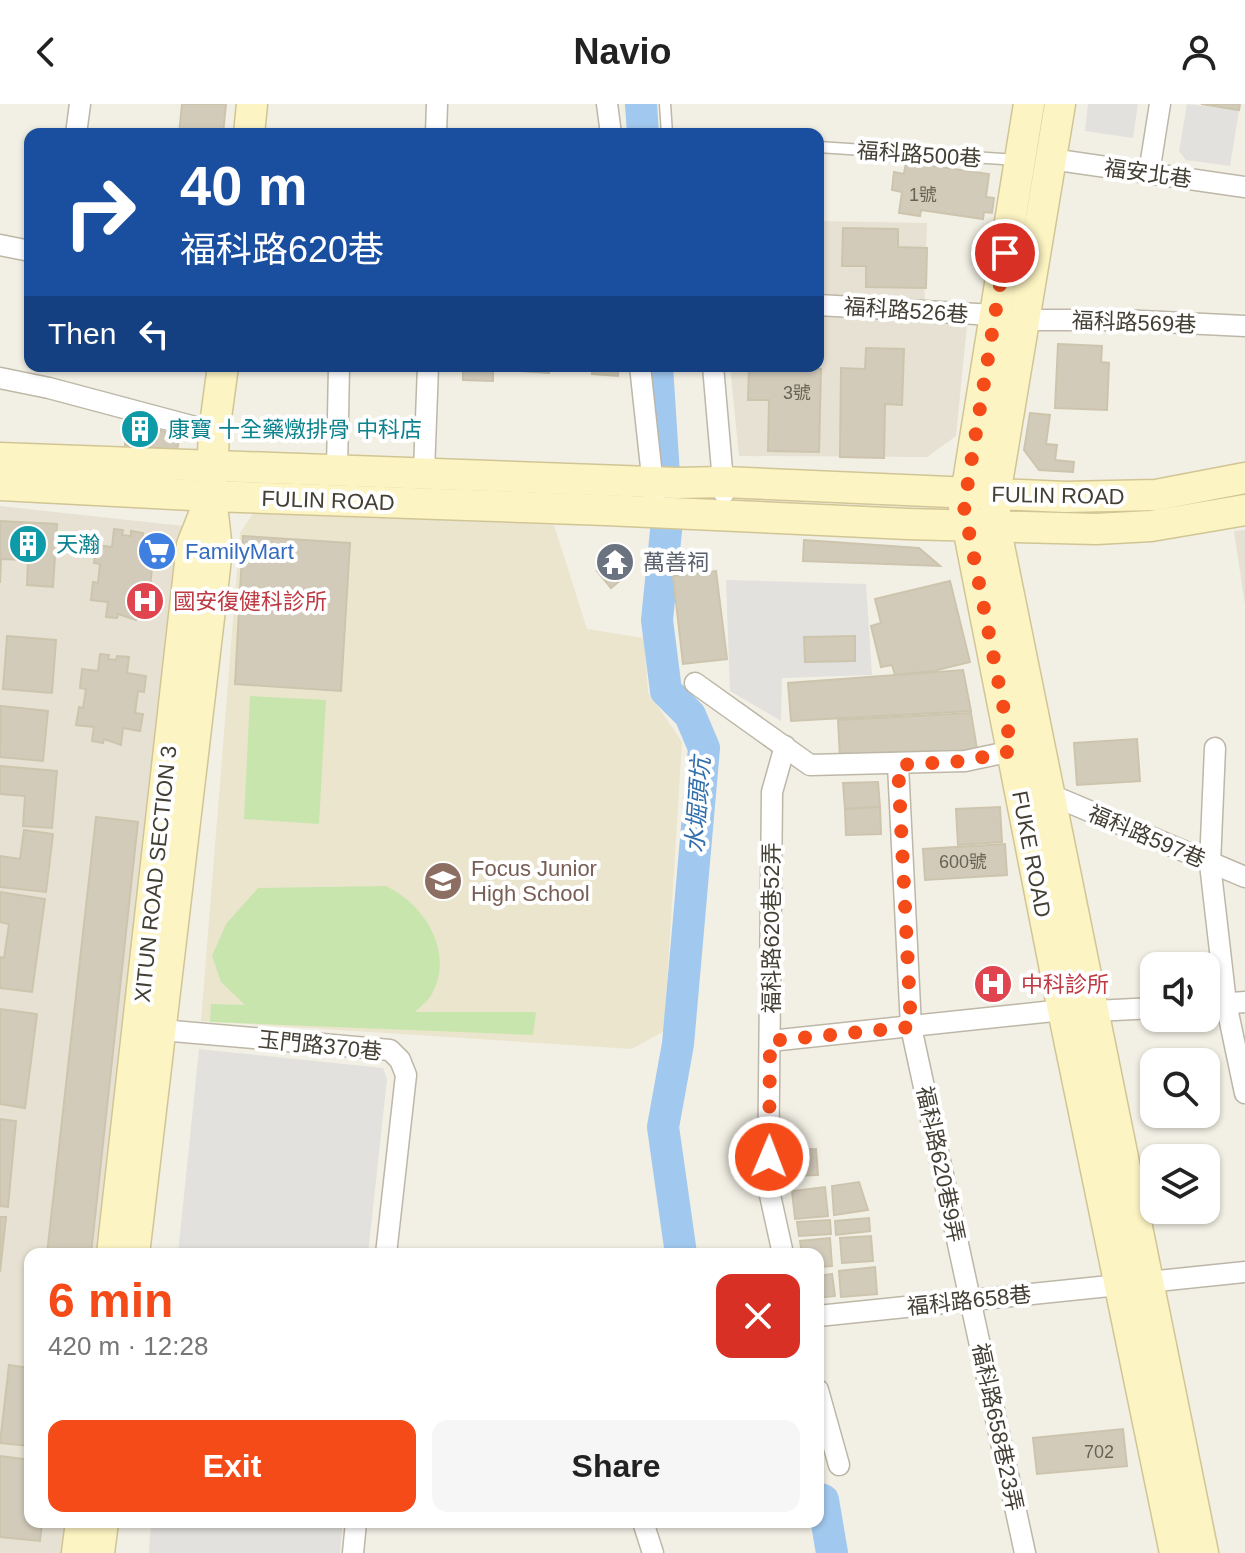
<!DOCTYPE html>
<html lang="en">
<head>
<meta charset="utf-8">
<style>
	body { margin:0; font-family:Arial,"Noto Sans TC",sans-serif; background:#f6f6f6; color:#222; height:100vh; display:flex; flex-direction:column; font-size:30px; white-space:nowrap }
	* { box-sizing:border-box; margin:0 }
	p { font-size:26px; color:#767676 }
	.icon { flex:none; width:44px; height:44px; fill:none; stroke:currentColor; stroke-width:2; stroke-linecap:round; stroke-linejoin:round }
	.map { position:relative; flex:1; overflow:hidden }
	.drawer { position:absolute; left:24px; top:1144px; width:800px; height:280px; display:flex; flex-direction:column; background:#fff; border-radius:16px; box-shadow:0 2px 6px #0004 }
	.drawer>* { flex:none }
	.top-card { position:absolute; left:24px; top:24px; width:800px; height:244px; border-radius:16px; box-shadow:0 2px 6px #0004; background:#1a4fa0; color:#fff; overflow:hidden }
	.controls { position:absolute; left:1140px; top:848px; display:grid; gap:16px }
	.controls a { display:grid; place-items:center; width:80px; height:80px; border-radius:16px; background:#fff; box-shadow:0 2px 6px #0004; font-size:40px }
	.pin { position:absolute; display:grid; place-items:center; width:68px; height:68px; color:#fff; margin:-34px; border:4px solid #fff; border-radius:50%; box-shadow:0 2px 8px #0007 }
	.me { position:absolute; width:88px; margin:-44px; rotate:1deg; stroke-linejoin:round; filter:drop-shadow(0 0 6px #0008) }
	.turn { display:flex; align-items:center; gap:28px; height:168px; padding:0 24px; font-size:36px }
	.turn .icon { width:104px; height:104px; stroke-width:2.5 }
	.turn b { display:block; font-size:56px; line-height:68px }
	.then { display:flex; align-items:center; height:76px; padding:0 24px; background:#0003; gap:16px; font-size:30px }
	.round { display:grid; place-items:center; flex:none; width:84px; height:84px; border-radius:16px; background:#f6f6f6 }
	.headline { display:flex; align-items:center; justify-content:space-between; height:136px; padding:0 24px }
	h1 { font-size:48px; font-weight:800; line-height:60px; color:#f44b19 }
	.primary-button { display:flex; gap:16px; margin-top:auto; padding:16px 24px }
	.primary-button a { flex:1; height:92px; border-radius:16px; background:#f44b19; color:#fff; font-size:32px; font-weight:800; line-height:92px; text-align:center }
	.primary-button a+a { background:#f6f6f6; color:#222 }
	header { display:flex; justify-content:space-between; align-items:center; height:104px; padding:0 24px; background:#fff; font-size:36px; font-weight:800 }
	.map>svg:first-child { display:block }
	.residential { fill:#e6e1d2 }
	.education { fill:#ebe5ce }
	.green { fill:#c8e5ae }
	.parking { fill:#e2e1dd }
	.lines { fill:none; stroke-linecap:round; stroke-linejoin:round }
	.river { stroke:#a1c8ee; stroke-width:32 }
	.building { fill:#d3cbba; stroke:#cdc4ad; stroke-width:2 }
	.lane-casing { stroke:#bdb7a7; stroke-width:13 }
	.street-casing { stroke:#bdb7a7; stroke-width:23 }
	.secondary-casing { stroke:#d1c595; stroke-width:33 }
	.lane { stroke:#fff; stroke-width:10 }
	.street { stroke:#fff; stroke-width:20 }
	.secondary { stroke:#fdf4c3; stroke-width:30 }
	.route { stroke:#f44b19; stroke-width:14; stroke-dasharray:0 25.2 }
	.labels { text-anchor:middle; stroke-width:8; stroke-linejoin:round; paint-order:stroke }
	.number-label { font-size:18px; fill:#686256 }
	.street-label { font-size:22px; fill:#443f34; stroke:#fff }
	.culture-label { font-size:22px; fill:#0d838f; stroke:#fff; text-anchor:start }
	.shop-label { font-size:22px; fill:#366cbe; stroke:#fff; text-anchor:start }
	.worship-label { font-size:22px; fill:#5b616d; stroke:#fff; text-anchor:start }
	.health-label { font-size:22px; fill:#be3a42; stroke:#fff; text-anchor:start }
	.education-label { font-size:22px; fill:#785e54; stroke:#fff; text-anchor:start }
	.water-label { font-size:24px; font-style:italic; fill:#316eac; stroke:#fff }
</style>
</head>
<body>
<header><svg class="icon" aria-label="back" viewBox="0 0 24 24"><path d="M15 5l-7 7 7 7"/></svg>Navio<svg class="icon" aria-label="person" viewBox="0 0 24 24"><circle cx="12" cy="8" r="4"/><path d="M4 21q1-7 8-7t8 7"/></svg></header>
<div class="map">
<svg width="1245" height="1449" viewBox="0 0 1245 1449">
	<rect width="100%" height="100%" fill="#f2efe4"/>
	<g class="residential">
		<polygon points="818,117 927,119 924,207 968,211 956,332 927,353 739,352 730,262 818,262"/>
		<polygon points="0,402 183,422 99,1150 30,1150 30,1418 68,1418 64,1449 0,1449"/>
		<polygon points="1245,426 1245,501 1234,427"/>
	</g>
	<polygon class="education" points="254,408 554,421 587,525 644,534 648,588 682,638 664,927 632,945 201,917 240,429"/>
	<g class="green">
		<polygon points="250,592 326,596 319,720 244,715"/>
		<path d="M386 782C424 800 455 848 432 890 428 897 420 903 415 908H536L533 931 210 918 211 900 245 901 221 878 212 852 226 820 258 784Z"/>
	</g>
	<g class="parking">
		<polygon points="1088,0 1138,0 1133,34 1085,27"/>
		<polygon points="1187,0 1239,6 1230,62 1186,56 1179,47"/>
		<polygon points="726,476 866,480 872,571 782,574 781,617 730,587"/>
		<polygon points="199,945 383,964 387,975 368,1150 178,1150"/>
		<polygon points="151,1418 343,1418 340,1449 149,1449"/>
	</g>
	<g class="lines">
		<g class="river">
			<polyline points="641,0 643,30"/>
			<polyline points="657,262 667,417 657,516 666,587 690,611 704,644 678,940 663,1023 681,1150"/>
			<polyline points="818,1394 823,1396 832,1449"/>
		</g>
	</g>
	<g class="building">
		<polygon points="182,0 226,0 223,30 179,30"/>
		<polygon points="1201,0 1240,0 1239,6"/>
		<polygon points="906,58 989,70 986,93 994,94 992,109 984,108 983,115 921,106 920,112 899,109 902,88 892,86 894,68 904,70"/>
		<polygon points="843,124 898,125 898,143 927,144 926,184 866,183 866,162 842,162"/>
		<polygon points="1058,240 1102,242 1101,258 1109,259 1107,306 1055,304"/>
		<polygon points="866,244 904,245 902,301 885,300 884,354 840,353 841,264 865,265"/>
		<polygon points="463,262 493,262 493,277 463,276"/>
		<polygon points="521,262 549,262 549,269 521,267"/>
		<polygon points="592,262 618,262 618,272 592,270"/>
		<polygon points="749,262 821,265 819,348 768,347 769,296 748,296"/>
		<polygon points="1030,309 1050,311 1046,340 1057,341 1055,356 1074,358 1073,368 1039,366 1024,346"/>
		<polygon points="128,318 180,332 177,346 125,341"/>
		<polygon points="0,417 57,420 53,483 27,481 28,456 1,455 0,479"/>
		<polygon points="114,425 123,426 122,431 131,432 131,427 143,429 141,445 160,447 158,464 152,463 150,484 157,485 155,502 138,500 136,516 118,510 117,514 106,513 108,498 91,496 93,478 98,479 100,460 94,459 97,441 112,443"/>
		<polygon points="243,432 350,439 341,587 235,580"/>
		<polygon points="804,436 919,444 940,462 803,457"/>
		<polygon points="616,453 629,469 611,484 597,467"/>
		<polygon points="716,467 727,555 683,560 673,472"/>
		<polygon points="950,477 970,558 933,567 895,571 892,561 881,563 871,522 881,519 875,495"/>
		<polygon points="7,532 56,536 52,589 3,585"/>
		<polygon points="855,532 855,557 805,558 804,533"/>
		<polygon points="100,550 109,551 108,555 116,556 117,552 129,553 127,569 146,572 144,588 138,587 135,609 143,610 140,627 123,624 121,641 104,635 103,639 92,637 94,623 76,621 79,603 83,604 86,585 80,584 82,565 98,567"/>
		<polygon points="963,566 971,607 791,617 788,579"/>
		<polygon points="1,602 48,607 43,657 0,653"/>
		<polygon points="971,609 978,651 840,654 838,616"/>
		<polygon points="1137,635 1140,677 1077,681 1074,639"/>
		<polygon points="0,662 57,667 52,724 23,722 25,692 0,690"/>
		<polygon points="878,678 880,703 845,705 843,679"/>
		<polygon points="880,703 881,730 846,731 845,705"/>
		<polygon points="1000,703 1002,738 958,741 956,705"/>
		<polygon points="96,713 138,718 91,1150 47,1150"/>
		<polygon points="24,726 53,730 46,788 0,783 0,752 20,755"/>
		<polygon points="1005,740 1007,771 925,776 923,745"/>
		<polygon points="0,788 45,795 32,888 0,884 0,853 4,854 9,820 0,818"/>
		<polygon points="0,905 37,910 25,1004 0,1000"/>
		<polygon points="0,1015 16,1017 8,1103 0,1102"/>
		<polygon points="816,1045 818,1071 791,1072 789,1046"/>
		<polygon points="859,1078 868,1106 834,1111 832,1082"/>
		<polygon points="825,1083 828,1112 795,1115 792,1087"/>
		<polygon points="0,1113 6,1113 0,1168"/>
		<polygon points="869,1114 870,1127 836,1131 835,1117"/>
		<polygon points="830,1116 831,1130 799,1132 797,1118"/>
		<polygon points="871,1132 873,1157 842,1159 840,1134"/>
		<polygon points="830,1134 832,1162 818,1163 818,1150 802,1150 800,1137"/>
		<polygon points="875,1163 877,1190 841,1193 839,1167"/>
		<polygon points="832,1170 835,1192 818,1194 818,1172"/>
		<polygon points="9,1261 30,1264 30,1342 0,1339"/>
		<polygon points="1123,1325 1127,1362 1037,1370 1033,1334"/>
		<polygon points="0,1352 30,1356 30,1418 42,1418 40,1437 0,1433"/>
	</g>
	<g class="lines">
		<defs>
			<g id="lane">
				<polyline points="665,0 667,30"/>
				<polyline points="818,43 1018,56"/>
			</g>
			<g id="street">
				<polyline points="607,0 611,30"/>
				<polyline points="76,30 80,0"/>
				<polyline points="436,30 437,0"/>
				<polyline points="1051,55 1245,83"/>
				<polyline points="1149,69 1160,0"/>
				<polyline points="0,141 30,147"/>
				<polyline points="818,201 994,211"/>
				<polyline points="1024,216 1122,216 1245,222"/>
				<polyline points="640,262 656,409"/>
				<polyline points="713,262 724,389"/>
				<polyline points="0,274 49,284 214,328"/>
				<polyline points="337,365 339,262"/>
				<polyline points="424,368 428,262"/>
				<polyline points="695,579 810,661 965,657 1012,647"/>
				<polyline points="1215,644 1210,760 1226,899 1245,989"/>
				<polyline points="898,661 911,923 1025,1449"/>
				<polyline points="1049,690 1245,773"/>
				<polyline points="1206,901 1245,898"/>
				<polyline points="1095,907 1154,904"/>
				<polyline points="149,925 390,946 400,956 406,971 386,1150"/>
				<polyline points="770,937 1063,906"/>
				<polyline points="783,1150 768,1082 772,688 785,642"/>
				<polyline points="818,1212 1245,1168"/>
				<polyline points="818,1286 839,1361"/>
				<polyline points="643,1418 653,1449"/>
				<polyline points="353,1449 356,1418"/>
			</g>
			<g id="secondary">
				<polyline points="1029,0 964,403 1063,906 1175,1449"/>
				<polyline points="1060,0 995,391 995,422 1203,1449"/>
				<polyline points="249,30 252,0"/>
				<polyline points="0,354 677,379 723,378 1065,393 1156,391 1245,374"/>
				<polyline points="0,381 211,392 606,406 908,420 1096,425 1151,422 1245,406"/>
				<polyline points="112,1150 192,441 209,398"/>
				<polyline points="134,1150 217,446 211,392 214,328 223,262"/>
				<polyline points="77,1449 81,1418"/>
				<polyline points="99,1449 103,1418"/>
			</g>
		</defs>
		<use href="#lane" class="lane-casing"/>
		<use href="#street" class="street-casing"/>
		<use href="#secondary" class="secondary-casing"/>
		<use href="#lane" class="lane"/>
		<use href="#street" class="street"/>
		<use href="#secondary" class="secondary"/>
	</g>
	<g class="lines">
		<polyline class="route" points="769,1053 770,937 911,923 898,661 965,657 1012,647 964,403 1005,149"/>
	</g>
	<defs>
		<symbol id="building-disc" viewBox="-11 -11 22 22"><circle r="9.5" fill="#0f9aa8" stroke="#fff"/><path d="M-4-6H4V6H1V3H-1V6H-4ZM-2.5-4.3h1.7v1.8h-1.7ZM.8-4.3h1.7v1.8H.8ZM-2.5-1h1.7V.8h-1.7ZM.8-1h1.7V.8H.8Z" fill="#fff"/></symbol>
		<symbol id="supermarket-disc" viewBox="-11 -11 22 22"><circle r="9.5" fill="#3f7fe0" stroke="#fff"/><path d="M-6-5.5h2.5l.6 2H6L4.5 2H-2.5L-4.4-4H-6ZM-1.5 3.2a1.3 1.3 0 1 0 .1 0ZM3 3.2a1.3 1.3 0 1 0 .1 0Z" fill="#fff"/></symbol>
		<symbol id="temple-disc" viewBox="-11 -11 22 22"><circle r="9.5" fill="#6b7280" stroke="#fff"/><path d="M0-6L5-2H3V0L6.5 2.5H4V6H1.5V3h-3V6H-4V2.5H-6.5L-3 0V-2H-5Z" fill="#fff"/></symbol>
		<symbol id="hospital-disc" viewBox="-11 -11 22 22"><circle r="9.5" fill="#e0444e" stroke="#fff"/><path d="M-5-5h3v3.5h4V-5h3V5h-3V1.5h-4V5h-3Z" fill="#fff"/></symbol>
		<symbol id="school-disc" viewBox="-11 -11 22 22"><circle r="9.5" fill="#8d6e63" stroke="#fff"/><path d="M0-5L7-2L0 1L-7-2ZM-4 1L0 2.5L4 1V4Q0 6-4 4Z" fill="#fff"/></symbol>
	</defs>
	<g fill-rule="evenodd">
		<use href="#building-disc" x="118" y="303" width="44" height="44"/>
		<use href="#building-disc" x="6" y="418" width="44" height="44"/>
		<use href="#supermarket-disc" x="135" y="425" width="44" height="44"/>
		<use href="#temple-disc" x="593" y="436" width="44" height="44"/>
		<use href="#hospital-disc" x="123" y="475" width="44" height="44"/>
		<use href="#school-disc" x="421" y="755" width="44" height="44"/>
		<use href="#hospital-disc" x="971" y="858" width="44" height="44"/>
	</g>
	<g class="labels">
		<g class="number-label">
			<text x="923" y="97">1號</text>
			<text x="797" y="295">3號</text>
			<text x="963" y="764">600號</text>
			<text x="1099" y="1354">702</text>
		</g>
		<g class="street-label">
			<text transform="translate(919 50) rotate(4)" y="8">福科路500巷</text>
			<text transform="translate(1148 69) rotate(8)" y="8">福安北巷</text>
			<text transform="translate(906 206) rotate(4)" y="8">福科路526巷</text>
			<text transform="translate(1134 218) rotate(2)" y="8">福科路569巷</text>
			<text transform="translate(1058 391) rotate(1)" y="8">FULIN ROAD</text>
			<text transform="translate(328 396) rotate(2)" y="8">FULIN ROAD</text>
			<text transform="translate(1147 732) rotate(23)" y="8">福科路597巷</text>
			<text transform="translate(1032 750) rotate(79)" y="8">FUKE ROAD</text>
			<text transform="translate(155 770) rotate(-84)" y="8">XITUN ROAD SECTION 3</text>
			<text transform="translate(771 824) rotate(-90)" y="8">福科路620巷52弄</text>
			<text transform="translate(320 941) rotate(6)" y="8">玉門路370巷</text>
			<text transform="translate(941 1060) rotate(78)" y="8">福科路620巷9弄</text>
			<text transform="translate(969 1196) rotate(-6)" y="8">福科路658巷</text>
			<text transform="translate(998 1323) rotate(78)" y="8">福科路658巷23弄</text>
		</g>
		<g class="culture-label">
			<text x="168" y="333">康寶 十全藥燉排骨 中科店</text>
			<text x="56" y="448">天瀚</text>
		</g>
		<g class="shop-label">
			<text x="185" y="455">FamilyMart</text>
		</g>
		<g class="worship-label">
			<text x="643" y="466">萬善祠</text>
		</g>
		<g class="health-label">
			<text x="173" y="505">國安復健科診所</text>
			<text x="1021" y="888">中科診所</text>
		</g>
		<g class="education-label">
			<text x="471" y="772">Focus Junior<tspan x="471" dy="25">High School</tspan></text>
		</g>
		<g class="water-label">
			<text transform="translate(698 701) rotate(-86)" y="8">水堀頭坑</text>
		</g>
	</g>
</svg>
<div class="controls">
<a><svg class="icon" aria-label="sound" viewBox="0 0 24 24"><path d="M4 9h4l5-4v14l-5-4H4zM17 9q2 3 0 6"/></svg></a>
<a><svg class="icon" aria-label="search" viewBox="0 0 24 24"><circle cx="10" cy="10" r="6"/><path d="M15 15l6 6"/></svg></a>
<a><svg class="icon" aria-label="layers" viewBox="0 0 24 24"><path d="M12 4l9 5-9 5-9-5zM3 14l9 5 9-5"/></svg></a>
</div>
<div class="pin" style="left:1005px;top:149px;background:#d93025"><svg class="icon" aria-label="arrive" viewBox="0 0 24 24"><path d="M6 21V4h12l-3 4 3 4H6"/></svg></div>
<svg class="me" style="left:769px;top:1053px" viewBox="-20 -20 40 40"><circle r="17" fill="#f44b19" stroke="#fff" stroke-width="3"/><path d="M0-11L8 9 0 5-8 9z" fill="#fff"/></svg>
<div class="top-card">
<div class="turn"><svg class="icon" aria-label="right" viewBox="0 0 24 24"><path d="M7 20v-9h11M14 6l5 5-5 5"/></svg><div><b>40 m</b>福科路620巷</div></div>
<div class="then">Then<svg class="icon" aria-label="left" viewBox="0 0 24 24"><path d="M17 20v-9H6M10 6l-5 5 5 5"/></svg></div>
</div>
<section class="drawer">
<div class="headline"><div><h1>6 min</h1><p>420 m · 12:28</p></div><a class="round" style="background:#d93025;color:#fff"><svg class="icon" aria-label="close" viewBox="0 0 24 24"><path d="M6 6l12 12M18 6L6 18"/></svg></a></div>
<div class="primary-button"><a>Exit</a><a>Share</a></div>
</section>
</div>
</body>
</html>
